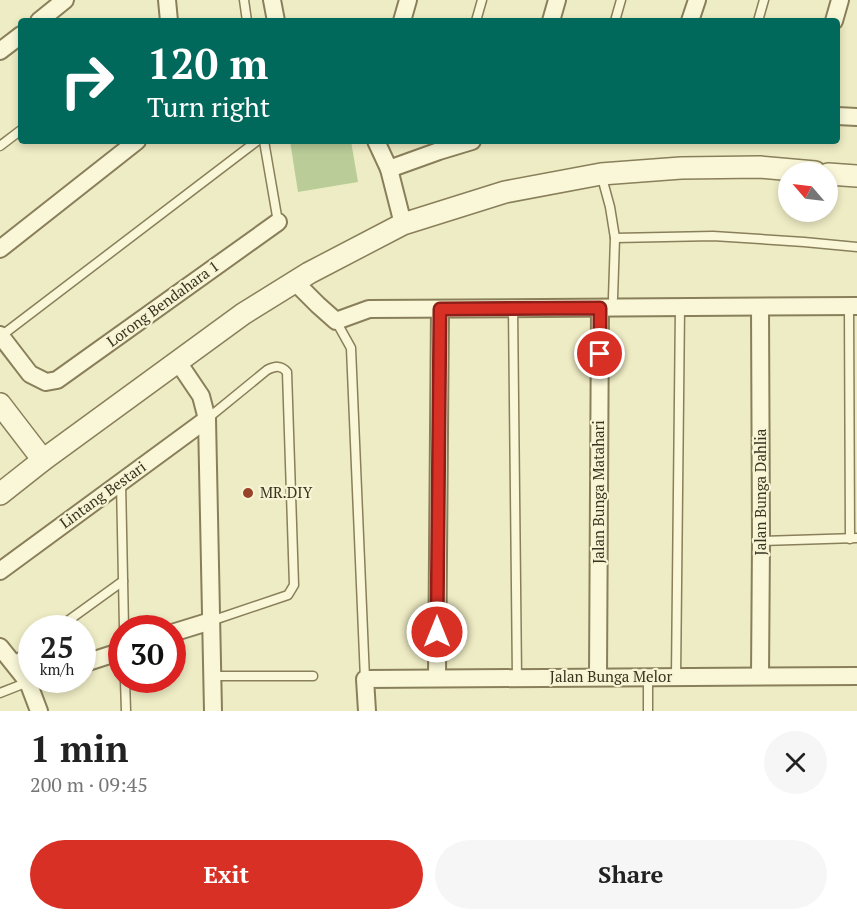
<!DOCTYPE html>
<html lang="en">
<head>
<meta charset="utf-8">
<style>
	body { margin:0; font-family:"PT Serif",serif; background:#f6f6f6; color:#222; height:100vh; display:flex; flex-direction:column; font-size:22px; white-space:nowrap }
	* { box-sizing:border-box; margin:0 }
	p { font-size:20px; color:#767676 }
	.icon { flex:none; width:33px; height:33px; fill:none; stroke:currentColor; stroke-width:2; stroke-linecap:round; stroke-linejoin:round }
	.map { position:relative; height:711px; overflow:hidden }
	.details { display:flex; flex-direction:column; background:#fff; flex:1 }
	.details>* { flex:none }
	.banner { position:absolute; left:18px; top:18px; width:822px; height:126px; border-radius:6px; box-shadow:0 3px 9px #0003; background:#00695c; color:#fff; overflow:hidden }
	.needle { width:39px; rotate:298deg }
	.controls { position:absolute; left:778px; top:162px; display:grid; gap:12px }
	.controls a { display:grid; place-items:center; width:60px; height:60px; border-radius:50%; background:#fff; box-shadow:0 3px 9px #0003; font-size:30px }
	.speed { position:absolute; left:18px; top:615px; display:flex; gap:12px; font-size:30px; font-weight:700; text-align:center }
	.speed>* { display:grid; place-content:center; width:78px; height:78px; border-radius:50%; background:#fff; box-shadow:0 3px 9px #0003; line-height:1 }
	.speed small { font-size:15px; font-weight:400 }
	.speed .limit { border:9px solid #d22; background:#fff; color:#111 }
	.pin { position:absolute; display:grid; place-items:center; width:51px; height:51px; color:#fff; margin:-26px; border:3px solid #fff; border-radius:50%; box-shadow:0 2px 6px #0007 }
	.me { position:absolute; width:66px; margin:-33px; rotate:0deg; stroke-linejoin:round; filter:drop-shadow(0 0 4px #0008) }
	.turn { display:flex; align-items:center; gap:21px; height:126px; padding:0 30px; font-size:27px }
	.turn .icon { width:78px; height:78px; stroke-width:2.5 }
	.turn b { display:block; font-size:42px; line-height:51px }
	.round { display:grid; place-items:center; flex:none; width:63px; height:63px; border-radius:32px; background:#f6f6f6 }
	.headline { display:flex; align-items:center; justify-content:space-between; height:102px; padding:0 30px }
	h1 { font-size:36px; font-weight:600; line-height:45px }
	.action { display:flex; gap:12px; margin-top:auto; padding:12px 30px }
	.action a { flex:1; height:69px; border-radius:36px; background:#d93025; color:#fff; font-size:24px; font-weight:600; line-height:69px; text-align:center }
	.action a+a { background:#f6f6f6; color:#222 }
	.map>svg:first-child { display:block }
	.green { fill:#bacd98 }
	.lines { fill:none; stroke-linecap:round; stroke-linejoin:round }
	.service-casing { stroke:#897f5a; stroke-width:11 }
	.minor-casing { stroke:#897f5a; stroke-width:20 }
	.tertiary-casing { stroke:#897f5a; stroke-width:24 }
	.service { stroke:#f9f7d8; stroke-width:8 }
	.minor { stroke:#f9f7d8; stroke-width:16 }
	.tertiary { stroke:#f9f7d8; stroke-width:21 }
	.route-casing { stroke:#8d1f18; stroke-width:15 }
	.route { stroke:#d93025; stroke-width:10 }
	.poi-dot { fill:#98442a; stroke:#f6f4d4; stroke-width:2 }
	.labels { text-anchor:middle; stroke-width:4.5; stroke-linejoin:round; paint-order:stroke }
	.street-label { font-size:15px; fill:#39321e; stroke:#f6f4d4 }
	.poi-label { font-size:15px; fill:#39321e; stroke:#f6f4d4; text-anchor:start }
</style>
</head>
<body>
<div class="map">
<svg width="857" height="711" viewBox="0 0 857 711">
	<rect width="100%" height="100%" fill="#eeecc4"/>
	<polygon class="green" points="290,141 351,141 358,182 298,192"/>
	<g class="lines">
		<defs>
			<g id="service">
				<polyline points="244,0 247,21"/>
				<polyline points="476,21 482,0"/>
				<polyline points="615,21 621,0"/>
				<polyline points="758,21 764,0"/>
				<polyline points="264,141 278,222"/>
				<polyline points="0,146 21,130"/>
				<polyline points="601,174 610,207 615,238 613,298"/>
				<polyline points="615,238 713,236 804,242 857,247"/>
				<polyline points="849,306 850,539"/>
				<polyline points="513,308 517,678"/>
				<polyline points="336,321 351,348 365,679"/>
				<polyline points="1,336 257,141"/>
				<path d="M207 419 267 370C275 366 281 365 287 372L294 585 288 595 211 621"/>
				<polyline points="121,482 124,628"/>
				<polyline points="761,541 857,538"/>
				<polyline points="58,628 123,581"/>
				<polyline points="13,662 32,648"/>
				<polyline points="212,676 313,676"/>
				<polyline points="676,677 680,307"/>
				<polyline points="125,680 126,711"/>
				<polyline points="0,693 28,682"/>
				<polyline points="648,711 648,677"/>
			</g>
			<g id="minor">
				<polyline points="167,0 169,21"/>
				<polyline points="272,0 276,21"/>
				<polyline points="39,21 65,0"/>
				<polyline points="402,21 408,0"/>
				<polyline points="551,21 557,0"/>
				<polyline points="690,21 697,0"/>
				<polyline points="834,21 840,0"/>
				<polyline points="0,51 21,35"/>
				<polyline points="837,116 857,117"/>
				<polyline points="376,141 389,169 403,224"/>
				<polyline points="389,169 439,151 472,141"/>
				<polyline points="0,249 137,141"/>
				<polyline points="295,282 318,305 336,321 369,309 857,306"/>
				<polyline points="760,307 761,541 760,676"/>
				<polyline points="0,335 30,374 46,382 57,380 278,222"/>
				<polyline points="178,362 201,396 207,419 213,711"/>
				<polyline points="0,571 207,419"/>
				<polyline points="172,633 211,621"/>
				<polyline points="0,647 28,682 39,711"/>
				<polyline points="82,664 122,651"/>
				<polyline points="598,677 600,308"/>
				<polyline points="437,678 440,309"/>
				<polyline points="367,711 365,679 857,676"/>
			</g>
			<g id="tertiary">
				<polyline points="828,174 857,176"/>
				<polyline points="0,404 43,460"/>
				<polyline points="0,494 43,460 243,314 309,273 403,224 505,192 601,174 681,168 760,167 815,172"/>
			</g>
		</defs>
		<use href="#service" class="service-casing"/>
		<use href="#minor" class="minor-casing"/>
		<use href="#tertiary" class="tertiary-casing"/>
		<use href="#service" class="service"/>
		<use href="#minor" class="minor"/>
		<use href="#tertiary" class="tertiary"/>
	</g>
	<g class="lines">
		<defs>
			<polyline id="route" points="437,632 440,309 600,308 600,354"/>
		</defs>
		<use href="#route" class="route-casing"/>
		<use href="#route" class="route"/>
	</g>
	<circle class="poi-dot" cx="248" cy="493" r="6"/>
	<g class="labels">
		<g class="street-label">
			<text transform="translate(163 304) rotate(-36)" y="5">Lorong Bendahara 1</text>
			<text transform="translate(599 492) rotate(-90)" y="5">Jalan Bunga Matahari</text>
			<text transform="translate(761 492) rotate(-90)" y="5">Jalan Bunga Dahlia</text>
			<text transform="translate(103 495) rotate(-36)" y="5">Lintang Bestari</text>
			<text x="611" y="682">Jalan Bunga Melor</text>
		</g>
		<g class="poi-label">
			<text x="260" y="498">MR.DIY</text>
		</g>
	</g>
</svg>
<div class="controls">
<a><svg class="needle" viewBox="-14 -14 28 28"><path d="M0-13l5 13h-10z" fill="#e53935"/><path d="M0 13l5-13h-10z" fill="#767676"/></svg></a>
</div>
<div class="speed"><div>25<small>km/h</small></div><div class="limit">30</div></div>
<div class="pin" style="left:600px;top:354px;background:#d93025"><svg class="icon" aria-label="arrive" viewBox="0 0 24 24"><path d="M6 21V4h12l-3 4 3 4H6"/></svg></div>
<svg class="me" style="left:437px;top:632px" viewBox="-20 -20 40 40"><circle r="17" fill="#d93025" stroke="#fff" stroke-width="3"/><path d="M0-11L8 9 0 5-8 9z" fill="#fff"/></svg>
<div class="banner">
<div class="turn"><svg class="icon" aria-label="right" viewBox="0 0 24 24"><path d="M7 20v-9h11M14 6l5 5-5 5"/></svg><div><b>120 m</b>Turn right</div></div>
</div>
</div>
<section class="details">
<div class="headline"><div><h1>1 min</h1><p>200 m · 09:45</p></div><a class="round"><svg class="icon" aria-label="close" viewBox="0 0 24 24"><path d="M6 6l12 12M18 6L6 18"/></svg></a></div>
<div class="action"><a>Exit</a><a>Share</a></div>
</section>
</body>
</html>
